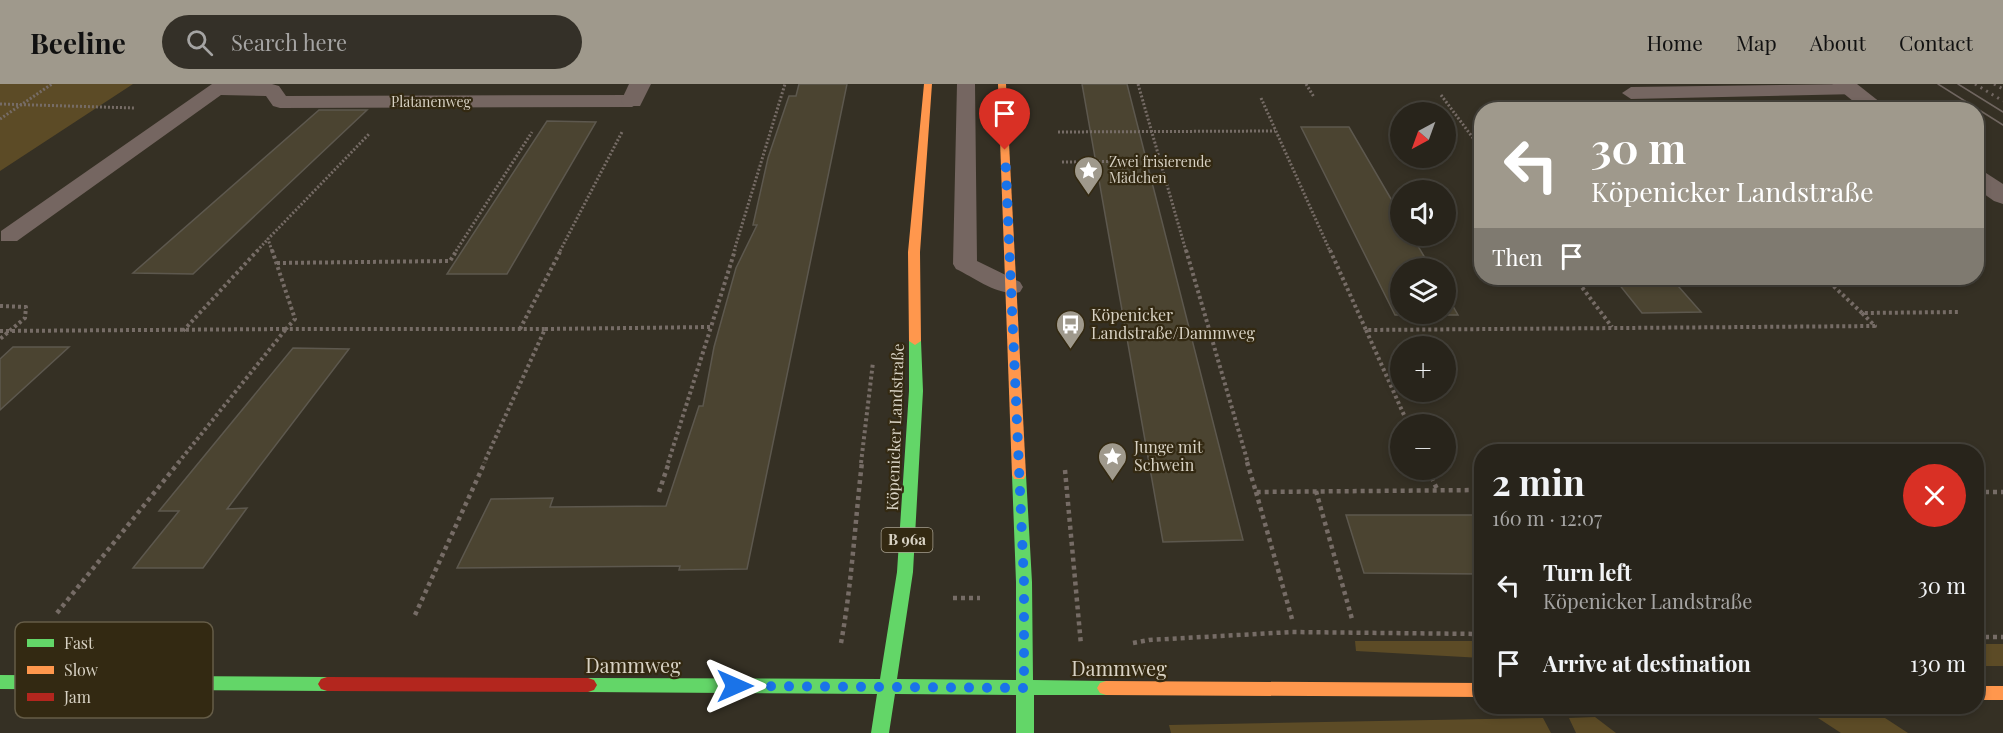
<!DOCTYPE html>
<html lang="en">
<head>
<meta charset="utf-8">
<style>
	body { margin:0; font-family:"Playfair Display",serif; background:#343028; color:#f1f3f6; height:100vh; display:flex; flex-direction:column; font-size:22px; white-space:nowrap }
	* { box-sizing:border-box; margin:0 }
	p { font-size:20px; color:#a5a4a3 }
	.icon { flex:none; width:33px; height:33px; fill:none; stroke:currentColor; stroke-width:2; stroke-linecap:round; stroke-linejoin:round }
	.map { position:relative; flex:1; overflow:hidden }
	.drawer { position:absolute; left:1474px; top:360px; width:510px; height:270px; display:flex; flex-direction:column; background:#28241b; border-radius:24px; box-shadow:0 3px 9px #0003,0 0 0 2px #44413a }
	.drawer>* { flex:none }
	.banner { position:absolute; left:1474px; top:18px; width:510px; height:183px; border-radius:24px; box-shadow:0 3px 9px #0003,0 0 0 2px #44413a; background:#9f998c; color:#fff; overflow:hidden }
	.needle { width:39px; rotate:221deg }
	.fabs { position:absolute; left:1390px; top:18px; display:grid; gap:12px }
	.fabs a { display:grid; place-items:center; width:66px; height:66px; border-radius:50%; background:#28241b; box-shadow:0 3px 9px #0003,0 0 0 2px #44413a; font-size:30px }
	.pin { position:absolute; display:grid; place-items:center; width:51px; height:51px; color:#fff; margin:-62px -26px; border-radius:50% 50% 50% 0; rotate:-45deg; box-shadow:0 0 6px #0007 }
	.pin .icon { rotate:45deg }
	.me { position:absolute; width:66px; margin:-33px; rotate:90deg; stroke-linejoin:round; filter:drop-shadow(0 0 4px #0008) }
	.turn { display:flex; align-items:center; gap:21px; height:126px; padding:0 18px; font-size:27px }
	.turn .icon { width:78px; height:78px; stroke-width:2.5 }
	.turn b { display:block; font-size:42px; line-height:51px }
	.then { display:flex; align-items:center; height:57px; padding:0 18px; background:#0003; gap:12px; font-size:22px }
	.round { display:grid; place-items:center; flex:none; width:63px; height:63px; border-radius:32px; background:#343028 }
	.overview { display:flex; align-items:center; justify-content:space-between; height:102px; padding:0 18px }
	h1 { font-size:36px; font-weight:700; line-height:45px }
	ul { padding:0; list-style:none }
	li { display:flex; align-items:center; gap:18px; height:78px; padding:0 18px }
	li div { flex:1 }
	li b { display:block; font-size:22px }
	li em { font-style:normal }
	header { display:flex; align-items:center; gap:36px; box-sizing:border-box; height:84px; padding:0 30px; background:#9f998c; color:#111 }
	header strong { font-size:28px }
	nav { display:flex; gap:33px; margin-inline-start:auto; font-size:21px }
	.search { width:420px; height:54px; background:#343028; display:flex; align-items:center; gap:15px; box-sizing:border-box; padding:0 21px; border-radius:33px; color:#a5a4a3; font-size:22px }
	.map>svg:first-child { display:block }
	.green { fill:#5c4b26 }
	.building { fill:#4b4431; stroke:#5d584e; stroke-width:1.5 }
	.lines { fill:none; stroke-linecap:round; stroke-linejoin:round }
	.path-far2 { stroke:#766c66; stroke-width:3; stroke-dasharray:2 2; stroke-linecap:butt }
	.path-far1 { stroke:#766c66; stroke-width:4; stroke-dasharray:3 3; stroke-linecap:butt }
	.path { stroke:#766c66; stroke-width:4.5; stroke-dasharray:4 4; stroke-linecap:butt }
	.lane { fill:#756661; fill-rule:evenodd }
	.street { fill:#756661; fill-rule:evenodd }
	.fast { fill:#63d668; fill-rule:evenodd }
	.slow { fill:#ff974d; fill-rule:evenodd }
	.jam { fill:#b3261e; fill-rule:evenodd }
	.tram { stroke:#706660; stroke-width:1.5 }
	.rail { stroke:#706660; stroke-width:3; stroke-dasharray:2 4.5; stroke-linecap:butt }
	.route { stroke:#1a73e8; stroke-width:10; stroke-dasharray:0 18 }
	.labels { text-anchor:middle; stroke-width:4.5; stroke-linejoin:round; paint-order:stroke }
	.far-street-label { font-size:14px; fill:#d8d2c4; stroke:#332912 }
	.far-poi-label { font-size:14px; fill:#d8d2c4; stroke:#332912; text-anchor:start }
	.shield { fill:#332912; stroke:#a69f8f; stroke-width:1.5 }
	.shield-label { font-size:15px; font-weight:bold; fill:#d8d2c4 }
	.poi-label { font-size:16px; fill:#d8d2c4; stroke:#332912; text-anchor:start }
	.street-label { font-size:16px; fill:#d8d2c4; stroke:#332912 }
	.near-street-label { font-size:20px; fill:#d8d2c4; stroke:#332912 }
	.key { fill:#332912; stroke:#655c47; stroke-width:1.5 }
	.key-label { font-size:16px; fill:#d8d2c4 }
</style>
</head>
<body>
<header>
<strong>Beeline</strong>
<div class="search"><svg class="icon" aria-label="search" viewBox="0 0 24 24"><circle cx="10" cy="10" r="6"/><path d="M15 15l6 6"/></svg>Search here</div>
<nav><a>Home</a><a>Map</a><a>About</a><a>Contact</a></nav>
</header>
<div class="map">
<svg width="2003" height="649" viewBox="0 0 2003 649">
	<rect width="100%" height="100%" fill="#353024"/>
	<g class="green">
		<polygon points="0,0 133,0 0,87"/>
		<polygon points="1355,557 1482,557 1482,574 1356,567"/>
		<rect x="1977" y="560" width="26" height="22"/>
		<polygon points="1595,633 1616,649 1576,649 1569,634"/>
		<polygon points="1543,634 1551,649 1171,649 1169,641"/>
		<polygon points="1818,634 1885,634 1908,649 1841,649"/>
	</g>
	<g class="building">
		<polygon points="799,0 847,0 747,485 679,486 680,482 457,484 491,415 553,414 550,423 666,422 699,322 703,322 714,263 736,184 757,141 753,141 768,74 789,12 796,12"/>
		<polygon points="1082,0 1127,0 1243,456 1163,458"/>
		<polygon points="319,26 367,26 193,190 133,189"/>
		<polygon points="547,37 596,38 507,190 447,190"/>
		<polygon points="1301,43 1349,43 1401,132 1401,152 1412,152 1431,184 1401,184 1401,230 1446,230 1446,210 1458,231 1395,231"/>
		<polygon points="1614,194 1671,194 1701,228 1642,229"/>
		<polygon points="13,263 69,263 0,326 0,275"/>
		<polygon points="293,264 349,265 227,425 247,424 203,484 133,484 179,427 159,427"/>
		<polygon points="1346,431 1482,431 1482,490 1364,489"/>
	</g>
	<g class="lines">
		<g class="path-far2">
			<polyline points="1138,0 1186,167"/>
			<polyline points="1306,0 1314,13"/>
			<polyline points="1441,11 1482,66"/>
			<polyline points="1261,14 1330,167"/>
			<polyline points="0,20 135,24"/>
			<polyline points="0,35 52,0"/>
			<polyline points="1058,48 1275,47"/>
			<polyline points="1062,78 1159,77"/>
			<polyline points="257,167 268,155"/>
			<polyline points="272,167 268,155 370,49"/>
			<polyline points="456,167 532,48"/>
			<polyline points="560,167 622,48"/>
			<polyline points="734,167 785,0"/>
		</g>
		<g class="path-far1">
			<polyline points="272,166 295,235 286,245 545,245 484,379"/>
			<polyline points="1186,166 1248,379"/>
			<polyline points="1330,166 1366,246 1875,242 1862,229 1960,228"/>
			<polyline points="277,179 450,177 457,166"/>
			<polyline points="1575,194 1612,243"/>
			<polyline points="1825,194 1862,229"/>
			<polyline points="0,222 26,223 25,234 0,255"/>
			<polyline points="520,245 561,166"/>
			<polyline points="545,245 711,243 735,166"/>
			<polyline points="1366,246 1408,340"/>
			<polyline points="0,247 286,245"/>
			<polyline points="183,247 258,166"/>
			<polyline points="178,379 286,245"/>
			<polyline points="668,379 711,243"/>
			<polyline points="861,379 873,278"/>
		</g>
		<g class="path">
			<polyline points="1247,378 1256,408 1482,406"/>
			<polyline points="1065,386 1081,561"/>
			<polyline points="1428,386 1437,405"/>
			<polyline points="1316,407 1352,535"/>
			<polyline points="659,408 669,378"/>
			<polyline points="1256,408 1292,535"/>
			<polyline points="1977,408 2003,408"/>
			<polyline points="953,514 980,514"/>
			<polyline points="57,529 179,378"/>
			<polyline points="415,531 485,378"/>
			<polyline points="1977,553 2003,553"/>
			<path d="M841 559C852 499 855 438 862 378"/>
			<polyline points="1133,559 1149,556 1292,548 1482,550"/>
		</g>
		<g class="lane">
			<polygon points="212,0 272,0 279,2 286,12 632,11 642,17 632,23 280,24 273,22 266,12 221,11 17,157 1,157 1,147"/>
			<path d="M957 0H975L977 177 1020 198 1023 203 1020 208C999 213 975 194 956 185L953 180Z"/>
			<polygon points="1851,0 1860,6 1858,10 1631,15 1622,9 1631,3"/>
		</g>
		<g class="street">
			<polygon points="629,0 651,0 640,22 624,22 621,17"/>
			<polygon points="1832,0 1857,0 1890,26 1864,26"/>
			<polygon points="1977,87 1986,89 2003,100 2003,120 1994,117 1977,105"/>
		</g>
		<g class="fast">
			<polygon points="915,253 921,257 923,307 913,488 897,595 1016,596 1016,498 1012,391 1014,387 1024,387 1026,391 1032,498 1033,596 1106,597 1112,599 1115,604 1112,609 1106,611 1034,611 1034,649 1016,649 1016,611 895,610 889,649 871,649 877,610 588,608 582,606 579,601 582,596 588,594 880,595 897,488 909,307 909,257"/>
			<polygon points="0,591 327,593 333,595 336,600 333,605 327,607 0,605"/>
		</g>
		<g class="slow">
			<polygon points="924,0 932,0 920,168 921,257 915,261 909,257 908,168"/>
			<polygon points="998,0 1006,0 1026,391 1024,395 1014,395 1012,391"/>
			<polygon points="1106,597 1482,599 1482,613 1106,611 1100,609 1097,604 1100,599"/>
			<rect x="1977" y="602" width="26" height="14"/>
		</g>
		<polygon class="jam" points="327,593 588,594 594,596 597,601 594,606 588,608 327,607 321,605 318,600 321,595"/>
		<g class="tram">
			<polyline points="1938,0 2003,41"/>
			<polyline points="1958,0 2003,28"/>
		</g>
		<g class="rail">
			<polyline points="1975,0 2003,17"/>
			<polyline points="1994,0 2003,5"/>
		</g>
	</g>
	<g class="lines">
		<polyline class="route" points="735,602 1024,604 1024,498 1005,66"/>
	</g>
	<defs>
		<symbol id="sight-pin" viewBox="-11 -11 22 30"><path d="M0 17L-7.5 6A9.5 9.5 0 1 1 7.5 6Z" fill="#9f998c" stroke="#332912"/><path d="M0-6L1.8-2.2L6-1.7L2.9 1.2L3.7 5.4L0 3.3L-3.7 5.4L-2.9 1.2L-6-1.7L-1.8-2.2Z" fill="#fff"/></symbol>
		<symbol id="bus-pin" viewBox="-11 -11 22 30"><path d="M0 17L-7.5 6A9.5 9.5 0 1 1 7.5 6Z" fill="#9f998c" stroke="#332912"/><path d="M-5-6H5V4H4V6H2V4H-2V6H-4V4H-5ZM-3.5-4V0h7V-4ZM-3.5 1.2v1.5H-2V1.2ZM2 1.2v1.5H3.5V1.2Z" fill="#fff"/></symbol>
	</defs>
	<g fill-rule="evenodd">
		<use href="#sight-pin" x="1072" y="70" width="33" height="45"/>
		<use href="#bus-pin" x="1054" y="224" width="33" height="45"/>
		<use href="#sight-pin" x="1096" y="356" width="33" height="45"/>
	</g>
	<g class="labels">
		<g class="far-street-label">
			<text x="431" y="23">Platanenweg</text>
		</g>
		<g class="far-poi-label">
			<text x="1109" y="83">Zwei frisierende<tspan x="1109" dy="16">Mädchen</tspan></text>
		</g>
		<rect class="shield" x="881.5" y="444" width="51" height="24" rx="4.5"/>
		<g class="shield-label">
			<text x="907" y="461">B 96a</text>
		</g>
		<g class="poi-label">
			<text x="1091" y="237">Köpenicker<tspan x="1091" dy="18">Landstraße/Dammweg</tspan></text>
			<text x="1134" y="369">Junge mit<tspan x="1134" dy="18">Schwein</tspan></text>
		</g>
		<g class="street-label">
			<text transform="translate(895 343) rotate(-88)" y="6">Köpenicker Landstraße</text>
		</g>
		<g class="near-street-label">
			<text x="633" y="589">Dammweg</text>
			<text x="1119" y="592">Dammweg</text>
		</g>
	</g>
	<rect x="15" y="538" width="198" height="96" rx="9" class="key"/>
	<rect x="27" y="555" width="27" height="8" fill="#63d668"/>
	<rect x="27" y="582" width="27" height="8" fill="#ff974d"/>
	<rect x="27" y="609" width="27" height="8" fill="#b3261e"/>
	<g class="key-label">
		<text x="64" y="565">Fast</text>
		<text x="64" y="592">Slow</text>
		<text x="64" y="619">Jam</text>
	</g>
</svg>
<div class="fabs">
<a><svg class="needle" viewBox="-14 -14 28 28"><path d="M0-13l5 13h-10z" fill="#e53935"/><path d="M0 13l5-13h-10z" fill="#a5a4a3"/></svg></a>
<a><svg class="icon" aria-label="sound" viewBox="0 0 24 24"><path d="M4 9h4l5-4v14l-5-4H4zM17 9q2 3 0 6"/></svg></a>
<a><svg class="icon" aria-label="layers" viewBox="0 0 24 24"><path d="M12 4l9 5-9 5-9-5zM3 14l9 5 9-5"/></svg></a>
<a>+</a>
<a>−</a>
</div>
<div class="pin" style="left:1005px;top:66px;background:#d93025"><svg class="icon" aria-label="arrive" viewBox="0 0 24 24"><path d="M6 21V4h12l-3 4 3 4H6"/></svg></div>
<svg class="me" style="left:735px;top:602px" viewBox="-20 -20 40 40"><path d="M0-17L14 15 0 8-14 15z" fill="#1a73e8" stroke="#fff" stroke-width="4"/></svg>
<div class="banner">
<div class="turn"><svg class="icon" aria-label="left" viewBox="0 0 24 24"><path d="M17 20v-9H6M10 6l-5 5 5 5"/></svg><div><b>30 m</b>Köpenicker Landstraße</div></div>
<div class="then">Then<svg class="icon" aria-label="arrive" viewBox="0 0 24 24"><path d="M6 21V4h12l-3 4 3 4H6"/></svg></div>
</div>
<section class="drawer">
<div class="overview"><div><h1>2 min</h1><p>160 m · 12:07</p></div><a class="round" style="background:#d93025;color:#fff"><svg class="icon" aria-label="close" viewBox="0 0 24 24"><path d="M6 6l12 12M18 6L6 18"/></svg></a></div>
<ul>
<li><svg class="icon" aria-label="left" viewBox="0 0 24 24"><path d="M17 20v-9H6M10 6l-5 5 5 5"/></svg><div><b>Turn left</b><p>Köpenicker Landstraße</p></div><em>30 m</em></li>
<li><svg class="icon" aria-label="arrive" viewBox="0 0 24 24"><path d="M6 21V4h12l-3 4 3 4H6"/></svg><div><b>Arrive at destination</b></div><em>130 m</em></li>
</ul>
</section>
</div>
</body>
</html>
